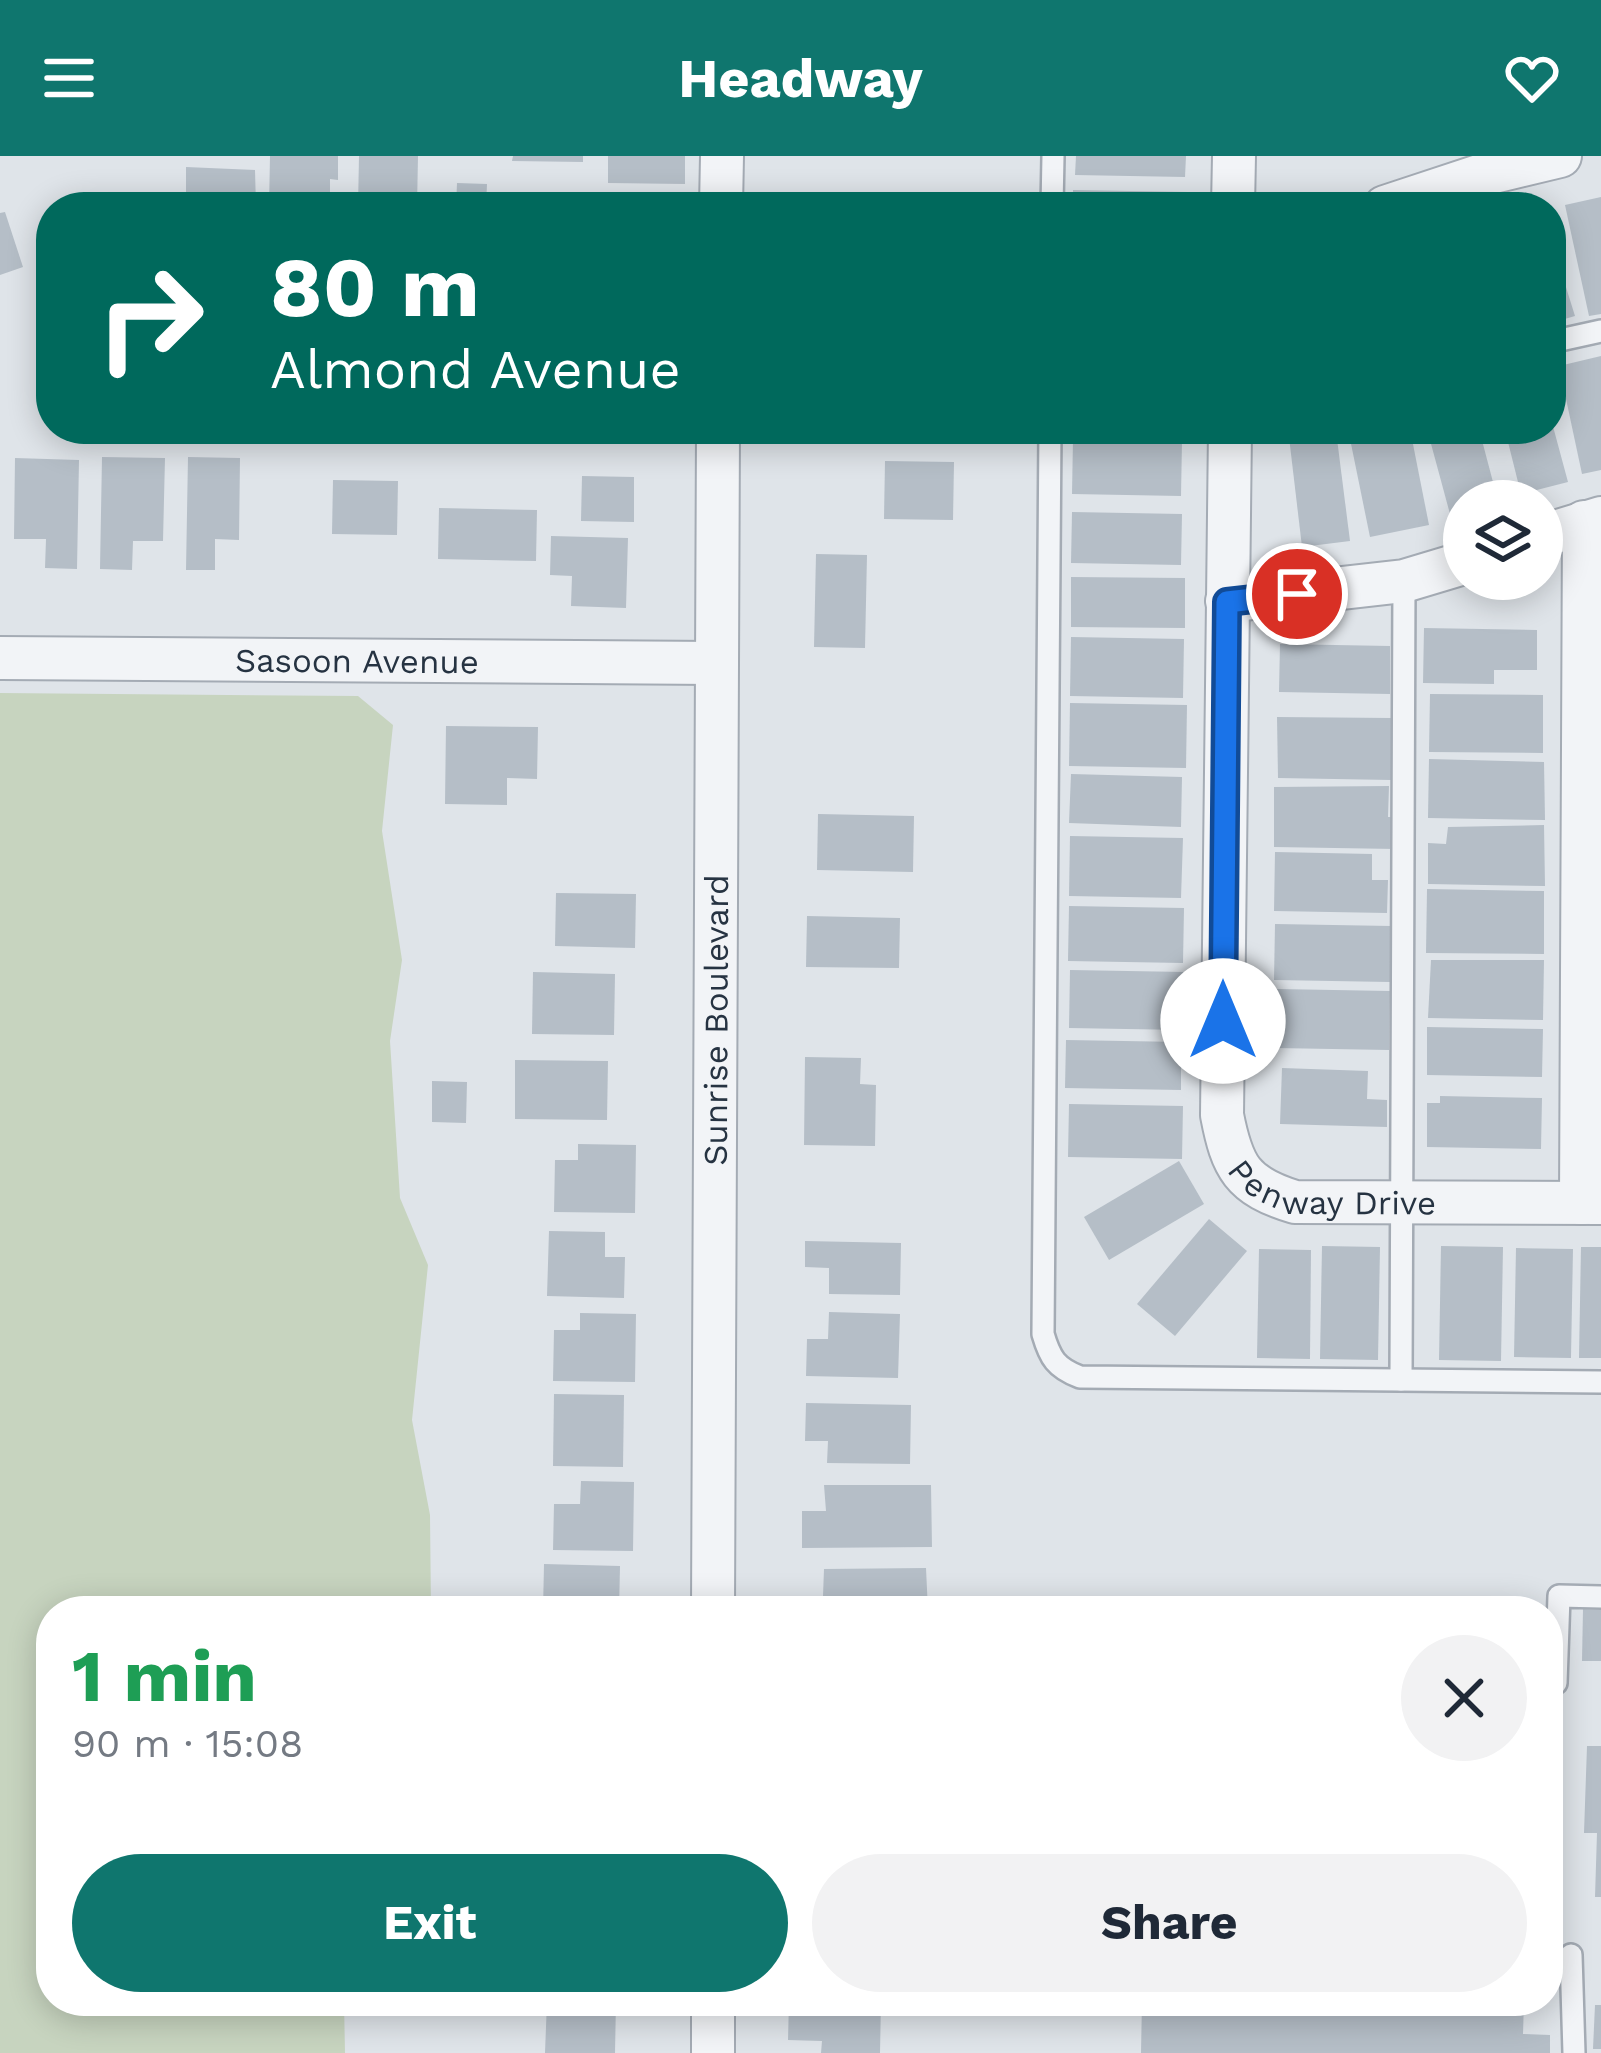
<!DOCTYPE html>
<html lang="en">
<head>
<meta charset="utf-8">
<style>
	body { margin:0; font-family:"Work Sans",sans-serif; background:#f2f2f3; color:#1f2937; height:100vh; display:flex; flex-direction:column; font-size:45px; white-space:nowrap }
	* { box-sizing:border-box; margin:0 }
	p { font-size:39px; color:#747a83 }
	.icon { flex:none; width:66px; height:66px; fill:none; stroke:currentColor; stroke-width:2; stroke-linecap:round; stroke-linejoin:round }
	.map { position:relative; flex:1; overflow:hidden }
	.drawer { position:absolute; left:36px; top:1440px; width:1527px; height:420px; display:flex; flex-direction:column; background:#fff; border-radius:48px; box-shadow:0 6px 30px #0003 }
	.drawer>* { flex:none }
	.banner { position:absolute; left:36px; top:36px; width:1530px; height:252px; border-radius:48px; box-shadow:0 6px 30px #0003; background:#00695c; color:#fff; overflow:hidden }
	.tools { position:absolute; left:1443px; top:324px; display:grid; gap:24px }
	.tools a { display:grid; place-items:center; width:120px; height:120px; border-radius:50%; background:#fff; box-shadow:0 6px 30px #0003; font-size:60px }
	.pin { position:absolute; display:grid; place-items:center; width:102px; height:102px; color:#fff; margin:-51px; border:6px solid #fff; border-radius:50%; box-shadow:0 3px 12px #0007 }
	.me { position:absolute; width:132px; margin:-66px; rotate:0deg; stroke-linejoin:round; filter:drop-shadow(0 0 9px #0008) }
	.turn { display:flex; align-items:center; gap:42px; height:252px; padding:0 36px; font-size:54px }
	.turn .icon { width:156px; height:156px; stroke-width:2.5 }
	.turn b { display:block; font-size:84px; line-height:102px }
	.round { display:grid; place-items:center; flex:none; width:126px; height:126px; border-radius:63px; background:#f2f2f3 }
	.summary { display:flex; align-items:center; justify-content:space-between; height:204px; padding:0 36px }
	h1 { font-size:72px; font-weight:700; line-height:90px; color:#1e9e55 }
	.primary-button { display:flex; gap:24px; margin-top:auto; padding:24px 36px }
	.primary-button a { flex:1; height:138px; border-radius:72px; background:#0f766e; color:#fff; font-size:48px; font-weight:700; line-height:138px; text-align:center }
	.primary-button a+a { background:#f2f2f3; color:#1f2937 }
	header { display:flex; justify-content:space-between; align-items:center; height:156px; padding:0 36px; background:#0f766e; color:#fff; font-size:54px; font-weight:700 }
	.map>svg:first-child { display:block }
	.green { fill:#c7d4bf }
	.building { fill:#b5bec7 }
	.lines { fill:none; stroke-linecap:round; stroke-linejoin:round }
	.service-casing { stroke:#a4abb4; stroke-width:26 }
	.minor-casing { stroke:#a4abb4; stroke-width:46 }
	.service { stroke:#f2f4f7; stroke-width:21 }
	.minor { stroke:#f2f4f7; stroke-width:42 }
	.route-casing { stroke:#114b97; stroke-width:30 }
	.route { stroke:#1a73e8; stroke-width:21 }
	.labels { text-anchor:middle; stroke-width:12; stroke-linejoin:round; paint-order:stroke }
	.street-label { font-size:33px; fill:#263342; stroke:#eef3f7 }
</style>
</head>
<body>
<header><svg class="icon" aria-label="menu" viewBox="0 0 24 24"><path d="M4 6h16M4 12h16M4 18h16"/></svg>Headway<svg class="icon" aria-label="heart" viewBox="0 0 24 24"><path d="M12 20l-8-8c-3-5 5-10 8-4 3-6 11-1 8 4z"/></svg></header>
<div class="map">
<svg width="1601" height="1897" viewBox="0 0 1601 1897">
	<rect width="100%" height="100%" fill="#dfe4e9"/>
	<polygon class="green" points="0,537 358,540 393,569 382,675 402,804 390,885 400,1042 428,1109 412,1264 430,1359 431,1455 51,1455 51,1845 344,1845 345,1897 0,1897"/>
	<g class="building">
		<polygon points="270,0 338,0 338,24 330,23 330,51 269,51"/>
		<polygon points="359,0 418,0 417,51 358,51"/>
		<polygon points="513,0 583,0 583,6 512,5"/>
		<polygon points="608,0 685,0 685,28 608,27"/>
		<polygon points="1076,0 1186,0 1185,21 1075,19"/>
		<polygon points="186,11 255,14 256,51 186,51"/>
		<polygon points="457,27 487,28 486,51 456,51"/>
		<polygon points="1073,34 1188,36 1187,51 1073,51"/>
		<polygon points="1601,41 1601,158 1589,160 1565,49"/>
		<polygon points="65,42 140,44 140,51 64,51"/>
		<polygon points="5,56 23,111 0,119 0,57"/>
		<polygon points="1551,83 1575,160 1551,167"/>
		<polygon points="1601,200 1601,314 1582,318 1559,210"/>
		<polygon points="1551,263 1568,326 1521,338 1506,278 1497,280 1495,273 1551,273"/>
		<polygon points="1348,273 1410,273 1429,369 1370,381"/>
		<polygon points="1427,273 1479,273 1498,345 1464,345 1464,355 1450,358"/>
		<polygon points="1336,275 1350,385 1302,391 1289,281"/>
		<polygon points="1073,283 1182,285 1181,340 1072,338"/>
		<polygon points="102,301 165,302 163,385 133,385 132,414 100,413"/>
		<polygon points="188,301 240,302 239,384 215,383 215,414 186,414"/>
		<polygon points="15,302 79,304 77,413 45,412 46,383 14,383"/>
		<polygon points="885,305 954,306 953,364 884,363"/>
		<polygon points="582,320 634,321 634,366 581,365"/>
		<polygon points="333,324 398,325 397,379 332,378"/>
		<polygon points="439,352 537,354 536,405 438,403"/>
		<polygon points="1072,356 1182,358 1181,409 1071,407"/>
		<polygon points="551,380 628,382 626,452 571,450 572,420 550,419"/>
		<polygon points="816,398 867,399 865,492 814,491"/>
		<polygon points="1071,421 1185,422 1185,472 1071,471"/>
		<polygon points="1424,472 1537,474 1537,514 1494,514 1494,528 1423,527"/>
		<polygon points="1071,481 1184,483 1183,542 1070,540"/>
		<polygon points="1280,488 1390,490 1390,538 1279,536"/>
		<polygon points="1430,538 1543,539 1543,597 1429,596"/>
		<polygon points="1070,547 1187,549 1186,612 1069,610"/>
		<polygon points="1277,561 1391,562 1391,624 1278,622"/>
		<polygon points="446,570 538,571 537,623 507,622 507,649 445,648"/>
		<polygon points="1429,603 1544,606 1545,664 1428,662"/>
		<polygon points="1071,618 1182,621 1181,671 1069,667"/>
		<polygon points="1389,630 1388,661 1397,661 1396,693 1274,691 1274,631"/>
		<polygon points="818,658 914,660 913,716 817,714"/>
		<polygon points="1544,669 1545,730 1428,728 1428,687 1446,688 1448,671"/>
		<polygon points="1070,680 1183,682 1181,742 1069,740"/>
		<polygon points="1275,696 1372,698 1372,724 1388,724 1387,757 1274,755"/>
		<polygon points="1427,733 1544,735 1544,798 1426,797"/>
		<polygon points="556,737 636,738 635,792 555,790"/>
		<polygon points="1069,750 1184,752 1183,807 1068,805"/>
		<polygon points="807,760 900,762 899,812 806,811"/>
		<polygon points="1275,768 1391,770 1390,826 1274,824"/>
		<polygon points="1431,804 1544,804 1543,864 1428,862"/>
		<polygon points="1070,814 1185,816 1183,874 1069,872"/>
		<polygon points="533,816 615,818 614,879 532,878"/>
		<polygon points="1277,833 1390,835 1389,894 1276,892"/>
		<polygon points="1427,871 1543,873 1542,921 1427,919"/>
		<polygon points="1066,884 1181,886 1181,934 1065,932"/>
		<polygon points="805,901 861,902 860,928 876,929 875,990 804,989"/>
		<polygon points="515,904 608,905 607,964 515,963"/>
		<polygon points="1282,912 1368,915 1367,943 1387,944 1387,971 1280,968"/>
		<polygon points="432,925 467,926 466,967 432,966"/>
		<polygon points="1440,940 1542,942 1541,993 1427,991 1427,947 1440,947"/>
		<polygon points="1069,948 1183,950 1182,1003 1068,1001"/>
		<polygon points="578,988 636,989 635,1057 554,1056 555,1004 578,1004"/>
		<polygon points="1179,1005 1204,1048 1109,1104 1084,1061"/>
		<polygon points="1209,1063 1247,1095 1175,1180 1137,1148"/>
		<polygon points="549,1075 605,1076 605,1101 625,1101 624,1142 547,1140"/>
		<polygon points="805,1085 901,1087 900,1139 829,1138 829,1112 805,1111"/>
		<polygon points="1322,1090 1380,1091 1378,1204 1320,1203"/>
		<polygon points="1441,1090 1503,1091 1501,1205 1439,1204"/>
		<polygon points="1581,1091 1601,1091 1601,1202 1579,1202"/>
		<polygon points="1516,1092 1573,1093 1571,1202 1514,1201"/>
		<polygon points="1259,1093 1311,1094 1310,1203 1257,1202"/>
		<polygon points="829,1156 900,1158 898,1222 806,1220 807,1183 828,1183"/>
		<polygon points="580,1157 636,1158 635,1226 553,1225 554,1174 580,1174"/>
		<polygon points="554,1238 624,1239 623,1311 553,1310"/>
		<polygon points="806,1247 911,1249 910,1308 827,1307 828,1285 805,1285"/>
		<polygon points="581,1325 634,1326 633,1395 553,1394 554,1348 580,1348"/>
		<polygon points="824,1329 931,1329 932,1391 802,1392 802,1355 826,1355"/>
		<polygon points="544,1408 620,1410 619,1455 543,1455"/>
		<polygon points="926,1412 928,1455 804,1455 804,1441 823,1440 824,1413"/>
		<polygon points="1583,1453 1601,1454 1601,1505 1582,1505"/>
		<polygon points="1587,1590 1601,1590 1601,1741 1595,1741 1597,1677 1584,1677"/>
		<polygon points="547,1845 616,1845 615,1897 545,1897"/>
		<polygon points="789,1845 881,1845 880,1897 821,1897 822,1885 788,1884"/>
		<polygon points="1142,1845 1524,1845 1523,1878 1550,1879 1550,1897 1141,1897"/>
		<polygon points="1595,1849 1601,1849 1601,1893 1593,1893"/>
	</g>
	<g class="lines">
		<defs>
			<g id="service">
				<polyline points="1052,51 1053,0"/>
				<polyline points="1551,186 1601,175"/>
				<path d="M1050 273 1043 1178C1050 1202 1056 1212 1080 1221L1601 1226"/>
				<polyline points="1401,1224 1404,425"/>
				<polyline points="1556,1527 1559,1440 1601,1441"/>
				<polyline points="1571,1799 1574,1897"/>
			</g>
			<g id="minor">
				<polyline points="721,51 722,0"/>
				<polyline points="1233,51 1234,0"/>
				<polyline points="1385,51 1485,18 1560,0"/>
				<path id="s1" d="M1230 273 1222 959C1232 1011 1242 1030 1295 1046L1601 1047"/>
				<polyline points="1542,380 1601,362"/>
				<polyline points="1227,445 1404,425 1464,407"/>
				<path id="s2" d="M0 502 715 507"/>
				<polyline points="1581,1047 1584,366"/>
				<path id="s3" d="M713 1455 718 273"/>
				<polyline points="713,1897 713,1845"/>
			</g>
		</defs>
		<use href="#service" class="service-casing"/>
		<use href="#minor" class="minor-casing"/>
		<use href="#service" class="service"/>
		<use href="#minor" class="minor"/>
	</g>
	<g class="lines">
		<defs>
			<polyline id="route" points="1223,865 1227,446 1297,438"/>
		</defs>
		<use href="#route" class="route-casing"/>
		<use href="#route" class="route"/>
	</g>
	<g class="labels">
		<g class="street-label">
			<text dy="12" stroke="none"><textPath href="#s2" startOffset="357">Sasoon Avenue</textPath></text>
			<text dy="12" stroke="none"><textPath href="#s3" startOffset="591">Sunrise Boulevard</textPath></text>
			<text dy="12" stroke="none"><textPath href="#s1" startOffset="843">Penway Drive</textPath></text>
		</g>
	</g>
</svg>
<div class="tools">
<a><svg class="icon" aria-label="layers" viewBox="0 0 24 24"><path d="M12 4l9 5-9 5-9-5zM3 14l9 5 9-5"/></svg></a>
</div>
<div class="pin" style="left:1297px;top:438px;background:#d93025"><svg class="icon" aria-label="arrive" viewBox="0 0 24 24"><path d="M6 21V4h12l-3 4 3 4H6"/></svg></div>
<svg class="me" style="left:1223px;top:865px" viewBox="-20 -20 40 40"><circle r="19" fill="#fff"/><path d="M0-13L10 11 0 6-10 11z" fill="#1a73e8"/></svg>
<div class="banner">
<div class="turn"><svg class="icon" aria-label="right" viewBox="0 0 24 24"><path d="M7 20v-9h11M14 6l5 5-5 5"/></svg><div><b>80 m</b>Almond Avenue</div></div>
</div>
<section class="drawer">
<div class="summary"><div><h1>1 min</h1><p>90 m · 15:08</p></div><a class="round"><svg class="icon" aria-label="close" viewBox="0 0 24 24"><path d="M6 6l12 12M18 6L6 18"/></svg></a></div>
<div class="primary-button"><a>Exit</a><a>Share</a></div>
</section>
</div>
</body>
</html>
